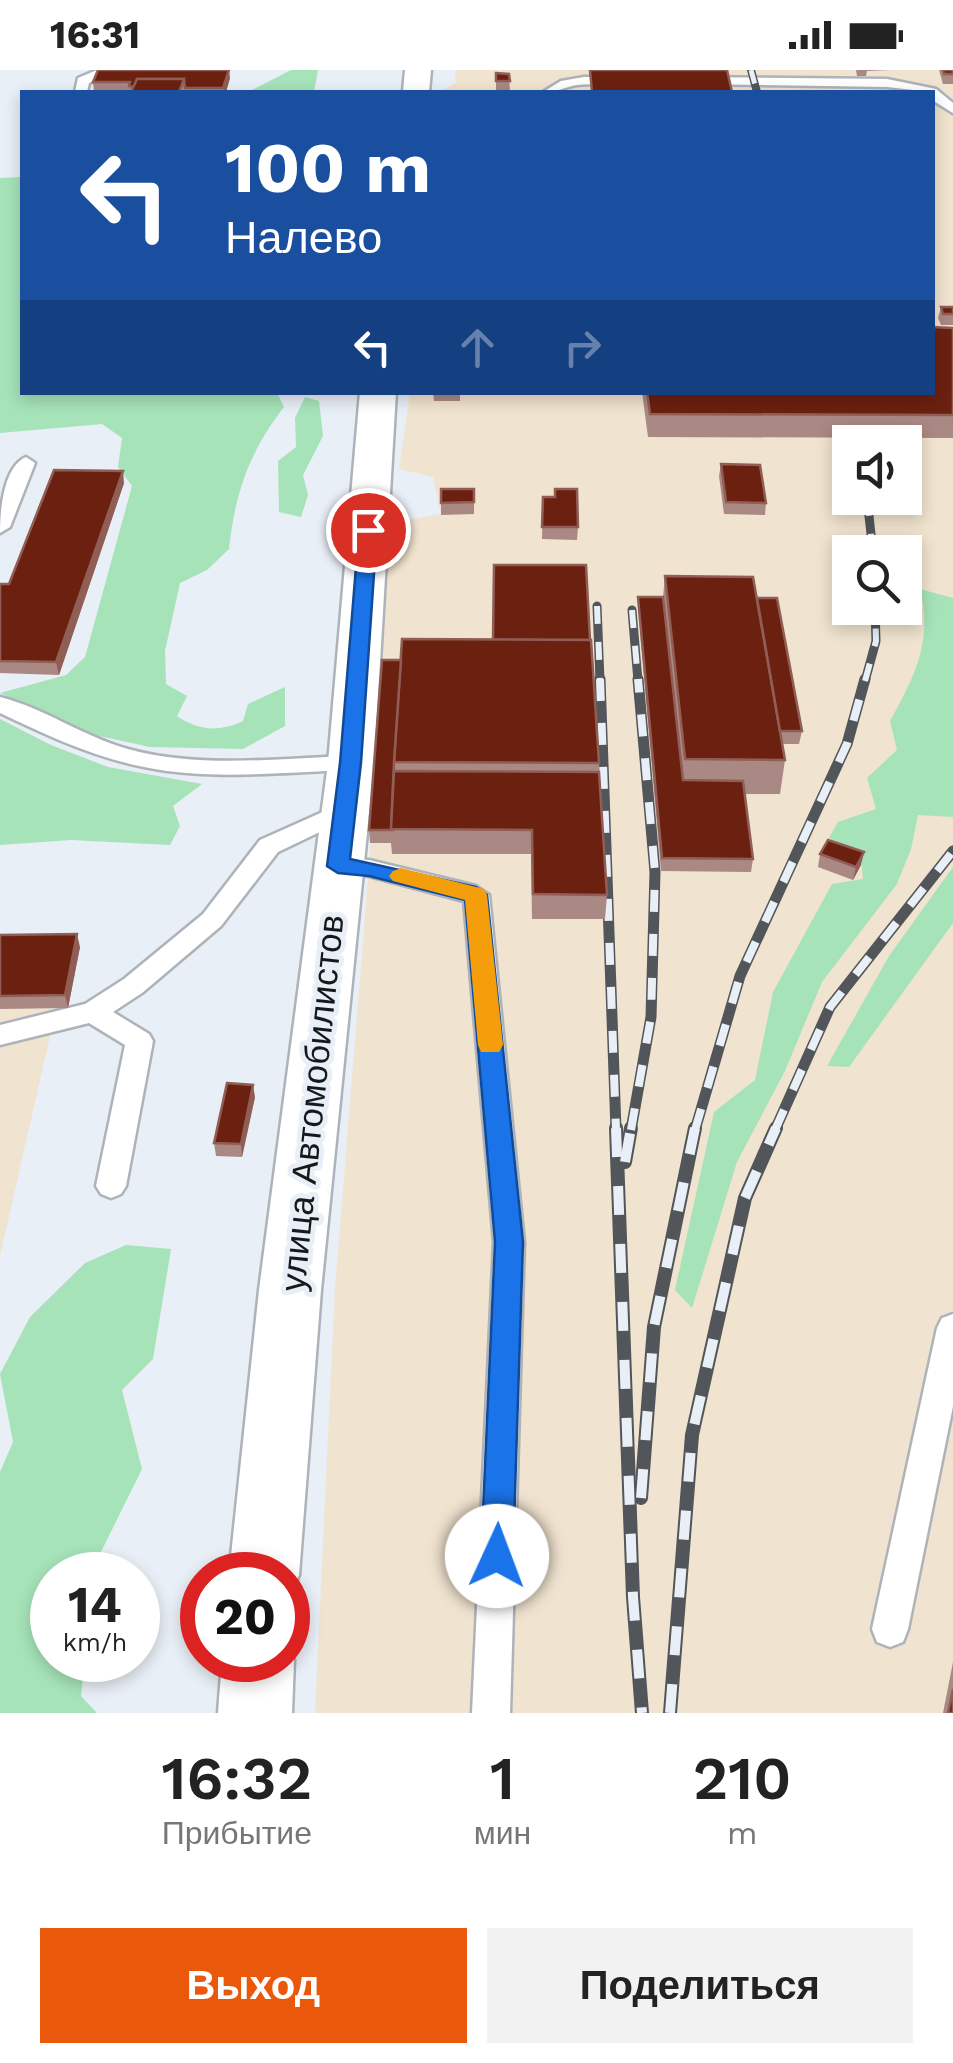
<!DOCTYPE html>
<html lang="ru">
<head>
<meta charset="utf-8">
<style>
	body { margin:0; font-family:"Work Sans",sans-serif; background:#f2f2f2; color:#222; height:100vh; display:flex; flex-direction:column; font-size:38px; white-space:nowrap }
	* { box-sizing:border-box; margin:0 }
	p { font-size:32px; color:#767676 }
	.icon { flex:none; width:55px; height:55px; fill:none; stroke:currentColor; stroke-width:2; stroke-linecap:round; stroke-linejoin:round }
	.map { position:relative; height:1643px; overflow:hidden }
	.side { display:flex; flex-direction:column; background:#fff; flex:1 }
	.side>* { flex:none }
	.guide { position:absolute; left:20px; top:20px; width:915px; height:305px; border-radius:0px; box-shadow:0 5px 15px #0003; background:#1a4fa0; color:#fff; overflow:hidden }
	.tools { position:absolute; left:832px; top:355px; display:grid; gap:20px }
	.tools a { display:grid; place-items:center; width:90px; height:90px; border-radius:0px; background:#fff; box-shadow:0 5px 15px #0003; font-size:50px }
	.speed { position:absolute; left:30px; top:1482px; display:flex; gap:20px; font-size:50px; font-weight:700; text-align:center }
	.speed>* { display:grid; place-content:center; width:130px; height:130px; border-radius:50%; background:#fff; box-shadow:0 5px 15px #0003; line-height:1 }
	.speed small { font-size:25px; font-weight:400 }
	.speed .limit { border:15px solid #d22; background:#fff; color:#111 }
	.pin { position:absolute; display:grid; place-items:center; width:85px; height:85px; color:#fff; margin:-42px; border:5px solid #fff; border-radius:50%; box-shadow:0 2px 10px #0007 }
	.me { position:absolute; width:110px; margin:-55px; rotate:2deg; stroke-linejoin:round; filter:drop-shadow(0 0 8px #0008) }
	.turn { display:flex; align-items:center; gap:35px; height:210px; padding:0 40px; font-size:45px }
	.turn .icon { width:130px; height:130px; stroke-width:2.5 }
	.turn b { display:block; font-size:70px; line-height:85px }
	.lanes { display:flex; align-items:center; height:95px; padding:0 40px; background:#0003; justify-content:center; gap:50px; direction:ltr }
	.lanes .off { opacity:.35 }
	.eta { display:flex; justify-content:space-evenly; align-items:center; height:170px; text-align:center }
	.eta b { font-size:60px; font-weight:600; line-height:70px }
	.cta { display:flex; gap:20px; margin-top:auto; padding:20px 40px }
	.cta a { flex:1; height:115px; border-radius:0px; background:#ea580c; color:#fff; font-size:40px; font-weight:600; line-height:115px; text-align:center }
	.cta a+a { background:#f2f2f2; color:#222 }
	.status { display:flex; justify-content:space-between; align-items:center; height:70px; padding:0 50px; background:#fff; direction:ltr }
	.status svg { height:28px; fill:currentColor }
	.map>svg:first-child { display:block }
	.industrial { fill:#f0e3cf; fill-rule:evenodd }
	.green { fill:#a6e3b9 }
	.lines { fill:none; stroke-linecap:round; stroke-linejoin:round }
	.lane-casing { stroke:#aeb3ba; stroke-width:5 }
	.street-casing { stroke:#aeb3ba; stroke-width:5 }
	.lane { fill:#fff; fill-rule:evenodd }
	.street { fill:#fff; fill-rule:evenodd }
	.rail-far3-casing { stroke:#525559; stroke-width:8 }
	.rail-far2-casing { stroke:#525559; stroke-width:9 }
	.rail-far1-casing { stroke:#525559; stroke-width:11 }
	.rail-casing { stroke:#525559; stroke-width:14 }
	.rail-far3 { stroke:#e9eff6; stroke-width:5; stroke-dasharray:14; stroke-linecap:butt }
	.rail-far2 { stroke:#e9eff6; stroke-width:6; stroke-dasharray:18; stroke-linecap:butt }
	.rail-far1 { stroke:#e9eff6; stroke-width:8; stroke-dasharray:22; stroke-linecap:butt }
	.rail { stroke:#e9eff6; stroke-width:10; stroke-dasharray:29; stroke-linecap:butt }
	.wall { fill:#aa8883 }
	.shaded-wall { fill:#915e55 }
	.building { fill:#6b2010; stroke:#915e55; stroke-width:2.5 }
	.route { fill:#1a73e8; stroke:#114b97; stroke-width:2.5 }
	.slow { fill:#f59e0b }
	.labels { text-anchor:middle; stroke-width:10; stroke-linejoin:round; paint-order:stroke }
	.street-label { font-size:35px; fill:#16181b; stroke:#e9eff6 }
</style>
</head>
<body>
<div class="status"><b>16:31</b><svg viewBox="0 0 49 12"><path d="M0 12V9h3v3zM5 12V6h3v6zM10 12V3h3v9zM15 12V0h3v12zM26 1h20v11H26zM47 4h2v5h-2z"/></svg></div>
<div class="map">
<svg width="953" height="1643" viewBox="0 0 953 1643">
	<rect width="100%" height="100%" fill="#e9eff6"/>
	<g class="industrial">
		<path d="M455 0H953V1643H315L335 1218 369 798 391 453 441 444 433 407 399 399 410 323 932 322V22H440L456 13ZM850 372H905V428H850ZM850 482H905V538H850Z"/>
		<polygon points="0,878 68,938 53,953 0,1186"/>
	</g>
	<g class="green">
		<polygon points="291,0 318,0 314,22 252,20"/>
		<path d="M21 107 22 322 277 323 284 337C249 382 235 423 229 479L207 500 180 513 165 581 166 614 187 626 177 646C199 661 219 662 243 651L248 634 285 617V656L243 679 150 677 76 661 0 623 66 605 85 587 132 416 118 397 122 368 102 354 0 363V108Z"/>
		<polygon points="305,327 319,331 323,366 303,405 308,425 301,447 279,442 278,391 296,377 295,348"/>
		<path d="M920 519 953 528V747L918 745 911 779 897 814 822 912 785 1001 737 1092 692 1238 675 1220 714 1042 755 1010 773 922 832 814 863 809 861 788 829 768 838 752 876 739 867 708 897 680 890 651C915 606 933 570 920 519Z"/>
		<polygon points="0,649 51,675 108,697 202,714 173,736 180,756 170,775 71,770 0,775"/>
		<polygon points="953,797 953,853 849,997 827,996 889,886"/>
		<polygon points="126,1175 171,1179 153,1289 122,1320 142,1399 95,1494 94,1505 52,1505 52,1590 85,1590 81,1626 97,1643 0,1643 0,1402 13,1372 0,1304 30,1247 85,1193"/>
	</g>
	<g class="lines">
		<defs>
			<g id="lane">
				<path d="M97 0H133L135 3C124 11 104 7 89 13L87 22H75L78 8Z"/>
				<path d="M584 7H622L629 11C614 19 594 12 577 15 564 17 556 23 543 22L561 11Z"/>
				<polygon points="697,7 887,9 936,19 953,33 953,43 932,30 932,22 887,17 692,14 690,11"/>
				<path d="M26 387 35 393 10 457 0 463C0 441 3 397 26 387Z"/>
				<path d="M0 627C44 638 84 667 128 679 200 699 278 688 351 686L363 693 351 700C282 702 211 711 144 697 93 687 46 665 0 643Z"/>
				<polygon points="345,732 353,734 357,740 353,746 278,782 221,856 142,923 113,942 149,964 153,971 126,1116 121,1124 111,1128 101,1124 96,1116 125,975 89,953 0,975 0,955 85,934 124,909 203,844 260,770"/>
				<polygon points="339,788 369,790 476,816 489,825 524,1172 510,1643 472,1643 494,1172 464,831 369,806 330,802 327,796"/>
				<polygon points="953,1244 953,1336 908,1559 903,1572 890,1577 877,1572 872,1559 937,1258 942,1248"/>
			</g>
			<g id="street">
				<polygon points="405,0 431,0 429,22 403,22"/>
				<polygon points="360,322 396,322 374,693 321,1220 299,1505 288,1530 288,1505 229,1505 259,1220 328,693"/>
				<polygon points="288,1574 294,1590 292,1643 218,1643 222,1590 288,1590"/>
			</g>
		</defs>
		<use href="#lane" class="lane-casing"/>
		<use href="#street" class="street-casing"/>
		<use href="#lane" class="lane"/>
		<use href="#street" class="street"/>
		<defs>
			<polyline id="rail-far3" points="751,0 757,22"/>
			<g id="rail-far2">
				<polyline points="838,322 851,372"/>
				<polyline points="867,428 873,482"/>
				<polyline points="597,536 600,611"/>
				<polyline points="632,540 638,611"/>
				<polyline points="865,611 876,571 875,538"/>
			</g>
			<g id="rail-far1">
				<polyline points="600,609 616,1060"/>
				<polyline points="631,1060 651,947 655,802 638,609"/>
				<polyline points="695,1060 740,906 847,674 865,609"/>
				<polyline points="775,1060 830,937 953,781"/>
			</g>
			<g id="rail">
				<polyline points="616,1058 633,1527 642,1643"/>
				<polyline points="625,1092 631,1058"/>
				<polyline points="641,1428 654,1257 695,1058"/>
				<polyline points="670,1643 692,1365 745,1128 776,1058"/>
			</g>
		</defs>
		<use href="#rail-far3" class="rail-far3-casing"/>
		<use href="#rail-far2" class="rail-far2-casing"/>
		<use href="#rail-far1" class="rail-far1-casing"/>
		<use href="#rail" class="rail-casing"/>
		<use href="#rail-far3" class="rail-far3"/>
		<use href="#rail-far2" class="rail-far2"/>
		<use href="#rail-far1" class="rail-far1"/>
		<use href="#rail" class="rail"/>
	</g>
	<g class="wall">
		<polygon points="856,0 890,0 867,1 866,6 857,6"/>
		<polygon points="939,0 953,0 953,14 943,14"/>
		<polygon points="496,3 509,4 510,21 496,21"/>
		<polygon points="230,8 226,22 94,22 93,12"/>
		<polygon points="941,237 953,237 953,255 941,255 938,248"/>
		<polygon points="953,258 953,368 648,367 642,322 932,322"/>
		<polygon points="433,322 460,322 460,331 434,331"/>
		<polygon points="721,394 766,433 765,445 724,444 719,406"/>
		<polygon points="124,413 59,605 0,603 0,514 9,514"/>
		<polygon points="441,419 474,419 474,444 441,445"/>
		<polygon points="543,427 578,457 577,470 542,469"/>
		<polygon points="665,506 757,528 802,661 799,674 782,674 785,690 780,724 745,724 753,789 751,802 661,801 638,539 638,527 663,527"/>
		<polygon points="382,590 599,693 607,825 605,849 532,849 531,784 392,784 391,773 370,773 369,760"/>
		<polygon points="820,784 861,795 853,810 818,797"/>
		<polygon points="0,865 80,877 68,938 0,939"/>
		<polygon points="255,1027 242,1087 216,1086 214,1073"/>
		<polygon points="953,1592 953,1643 943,1643"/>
	</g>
	<g class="shaded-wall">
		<polygon points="229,0 230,8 226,22 224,22 223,18"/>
		<polygon points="123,401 124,413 59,605 56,592"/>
		<polygon points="864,782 861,795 853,810 856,797"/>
		<polygon points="77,864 80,877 68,938 65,925"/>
		<polygon points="253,1015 255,1027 242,1087 241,1074"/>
	</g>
	<g class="building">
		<polygon points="98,0 229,0 223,18 185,18 184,9 137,9 134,17 129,16 130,12 93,12"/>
		<polygon points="590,0 727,0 732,22 592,22"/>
		<polygon points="943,0 953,0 953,4 944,4"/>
		<polygon points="496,3 509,4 510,11 496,11"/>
		<polygon points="137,9 184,9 179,22 131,22"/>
		<polygon points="941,237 953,237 953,244 943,244"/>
		<polygon points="932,257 953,258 953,345 650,344 647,322 932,322"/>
		<polygon points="721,394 760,395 766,433 726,432"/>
		<polygon points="54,400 123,401 56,592 0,591 0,514 9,514"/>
		<polygon points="441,419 474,419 474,432 441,433"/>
		<polygon points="555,419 577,419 578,457 542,457 543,427 555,427"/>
		<polygon points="494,495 586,495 590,570 493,570"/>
		<polygon points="665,506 753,507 785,690 685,689"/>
		<polygon points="638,527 663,527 683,710 743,711 753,789 662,788"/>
		<polygon points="757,528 777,528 802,661 780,661"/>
		<polygon points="402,569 591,570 599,693 394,692"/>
		<polygon points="382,590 401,590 394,692 391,759 392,760 369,760"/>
		<polygon points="394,701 599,702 607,825 533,824 532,760 391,759"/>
		<polygon points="828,770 864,782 856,797 820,784"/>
		<polygon points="77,864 65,925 0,926 0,865"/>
		<polygon points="227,1013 253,1015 241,1074 214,1073"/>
		<polygon points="953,1619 953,1643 948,1643"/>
	</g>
	<polygon class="route" points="368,455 377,460 361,693 350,789 476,817 487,825 523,1172 513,1486 508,1497 497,1502 486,1497 481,1486 495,1172 465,830 369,806 338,803 327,796 340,693 359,460"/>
	<polygon class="slow" points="401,798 484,819 487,825 503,975 499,982 481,982 478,975 465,830 393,811 389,806 393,801"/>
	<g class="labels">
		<g class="street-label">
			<text transform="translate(312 1033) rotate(-84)" y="12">улица Автомобилистов</text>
		</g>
	</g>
</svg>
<div class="tools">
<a><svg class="icon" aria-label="sound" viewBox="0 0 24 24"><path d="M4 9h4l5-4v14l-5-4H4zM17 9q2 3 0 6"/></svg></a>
<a><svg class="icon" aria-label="search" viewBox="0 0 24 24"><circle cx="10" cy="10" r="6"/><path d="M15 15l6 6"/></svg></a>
</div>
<div class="speed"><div>14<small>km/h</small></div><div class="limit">20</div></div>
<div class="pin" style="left:368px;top:460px;background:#d93025"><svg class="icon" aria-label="arrive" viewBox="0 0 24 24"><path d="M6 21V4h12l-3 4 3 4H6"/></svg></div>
<svg class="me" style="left:497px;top:1486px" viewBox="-20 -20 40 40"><circle r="19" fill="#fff"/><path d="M0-13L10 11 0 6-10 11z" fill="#1a73e8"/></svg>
<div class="guide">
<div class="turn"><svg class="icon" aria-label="left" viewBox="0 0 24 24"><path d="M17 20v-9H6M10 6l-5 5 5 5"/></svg><div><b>100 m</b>Налево</div></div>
<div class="lanes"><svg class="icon" aria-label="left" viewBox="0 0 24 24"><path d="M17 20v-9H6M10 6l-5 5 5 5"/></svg><svg class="icon off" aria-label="ahead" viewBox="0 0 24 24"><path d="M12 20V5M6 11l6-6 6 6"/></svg><svg class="icon off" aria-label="right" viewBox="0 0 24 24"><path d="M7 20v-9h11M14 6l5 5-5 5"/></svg></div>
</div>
</div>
<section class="side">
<div class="eta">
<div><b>16:32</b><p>Прибытие</p></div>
<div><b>1</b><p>мин</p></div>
<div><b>210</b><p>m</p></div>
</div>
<div class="cta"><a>Выход</a><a>Поделиться</a></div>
</section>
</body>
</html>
